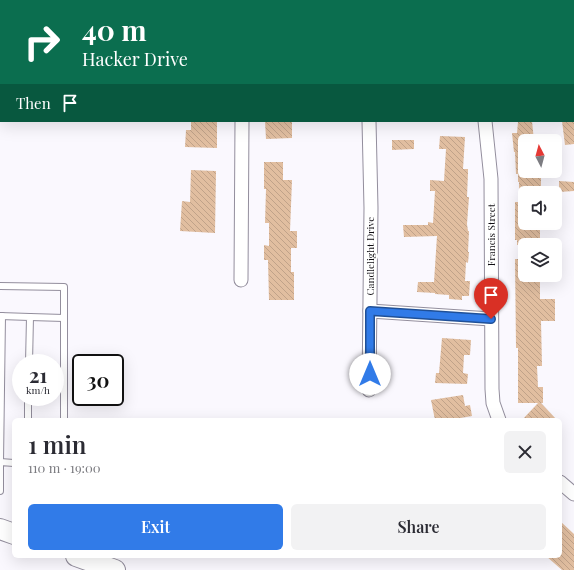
<!DOCTYPE html>
<html lang="en">
<head>
<meta charset="utf-8">
<style>
	body { margin:0; font-family:"Playfair Display",serif; background:#f2f2f3; color:#2b2b33; height:100vh; display:flex; flex-direction:column; font-size:15px; white-space:nowrap }
	* { box-sizing:border-box; margin:0 }
	p { font-size:13px; color:#7c7c81 }
	.icon { flex:none; width:22px; height:22px; fill:none; stroke:currentColor; stroke-width:2; stroke-linecap:round; stroke-linejoin:round }
	.map { position:relative; flex:1; overflow:hidden }
	.sheet { position:absolute; left:12px; top:418px; width:550px; height:140px; display:flex; flex-direction:column; background:#fff; border-radius:6px; box-shadow:0 4px 16px #0002 }
	.sheet>* { flex:none }
	.guide { position:absolute; left:0px; top:0px; width:574px; height:122px; box-shadow:0 4px 16px #0002; background:#0b6e4f; color:#fff; overflow:hidden }
	.needle { width:26px; rotate:354deg }
	.tools { position:absolute; left:518px; top:134px; display:grid; gap:8px }
	.tools a { display:grid; place-items:center; width:44px; height:44px; border-radius:6px; background:#fff; box-shadow:0 4px 16px #0002; font-size:20px }
	.speed { position:absolute; left:12px; top:354px; display:flex; gap:8px; font-size:20px; font-weight:700; text-align:center }
	.speed>* { display:grid; place-content:center; width:52px; height:52px; border-radius:50%; background:#fff; box-shadow:0 4px 16px #0002; line-height:1 }
	.speed small { font-size:10px; font-weight:400 }
	.speed .limit { border:2px solid #111; border-radius:6px; background:#fff; color:#111 }
	.pin { position:absolute; display:grid; place-items:center; width:34px; height:34px; color:#fff; margin:-41px -17px; border-radius:50% 50% 50% 0; rotate:-45deg; box-shadow:0 0 4px #0007 }
	.pin .icon { rotate:45deg }
	.me { position:absolute; width:44px; margin:-22px; rotate:0deg; stroke-linejoin:round; filter:drop-shadow(0 0 3px #0008) }
	.turn { display:flex; align-items:center; gap:14px; height:84px; padding:0 16px; font-size:18px }
	.turn .icon { width:52px; height:52px; stroke-width:2.5 }
	.turn b { display:block; font-size:28px; line-height:34px }
	.then { display:flex; align-items:center; height:38px; padding:0 16px; background:#0003; gap:8px; font-size:15px }
	.round { display:grid; place-items:center; flex:none; width:42px; height:42px; border-radius:6px; background:#f2f2f3 }
	.headline { display:flex; align-items:center; justify-content:space-between; height:68px; padding:0 16px }
	h1 { font-size:24px; font-weight:600; line-height:30px }
	.primary-button { display:flex; gap:8px; margin-top:auto; padding:8px 16px }
	.primary-button a { flex:1; height:46px; border-radius:6px; background:#317be8; color:#fff; font-size:16px; font-weight:600; line-height:46px; text-align:center }
	.primary-button a+a { background:#f2f2f3; color:#2b2b33 }
	.map>svg:first-child { display:block }
	.building { fill:url(#building-back-hatch) }
	.lines { fill:none; stroke-linecap:round; stroke-linejoin:round }
	.service-casing { stroke:#938e9d; stroke-width:8 }
	.minor-casing { stroke:#938e9d; stroke-width:15 }
	.primary-casing { stroke:#938e9d; stroke-width:22 }
	.service { stroke:#fff; stroke-width:6 }
	.minor { stroke:#fff; stroke-width:13 }
	.primary { stroke:#fff; stroke-width:20 }
	.route-casing { stroke:#205097; stroke-width:10 }
	.route { stroke:#317be8; stroke-width:7 }
	.labels { text-anchor:middle; stroke-width:4; stroke-linejoin:round; paint-order:stroke }
	.street-label { font-size:10px; fill:#0f0d12; stroke:#fff }
</style>
</head>
<body>
<div class="map">
<svg width="574" height="570" viewBox="0 0 574 570">
	<defs>
		<pattern id="building-back-hatch" width="6" height="6" patternUnits="userSpaceOnUse"><rect width="6" height="6" fill="#e1bea0"/><path d="M-1 5l2 2M0 0l6 6M5-1l2 2" fill="none" stroke="#c0a289"/></pattern>
	</defs>
	<rect width="100%" height="100%" fill="#faf8fe"/>
	<g class="building">
		<polygon points="191,121 217,121 217,148 185,147 186,130 191,130"/>
		<polygon points="265,121 292,121 292,138 266,139"/>
		<polygon points="532,121 534,141 525,141 525,171 541,171 541,193 519,193 519,182 518,182 518,174 516,174 515,152 514,152 512,133 517,133 518,122"/>
		<polygon points="562,121 574,121 574,144 565,145"/>
		<polygon points="440,136 465,137 463,169 468,169 468,173 467,197 469,197 467,224 468,231 469,231 468,252 469,252 468,263 466,262 465,281 470,281 469,296 462,296 462,300 449,299 449,295 435,294 435,293 417,292 418,282 434,282 437,236 404,237 403,225 428,225 428,222 433,223 435,191 430,191 430,180 444,181 446,149 439,149"/>
		<polygon points="392,140 414,140 414,149 392,150"/>
		<polygon points="264,162 283,162 283,180 292,180 290,231 297,231 297,248 291,248 291,272 294,272 294,300 269,300 268,260 264,260 264,245 269,246 269,223 265,223 266,189 264,189"/>
		<polygon points="191,170 216,171 215,233 180,231 182,201 190,202"/>
		<polygon points="559,181 574,182 574,191 559,192"/>
		<polygon points="515,202 525,202 525,223 540,223 540,245 517,245 517,240 515,240"/>
		<polygon points="515,259 525,259 525,275 540,275 540,299 555,299 555,321 541,321 542,366 537,366 538,387 543,387 543,403 541,403 557,420 522,420 538,403 518,403 518,348 516,348"/>
		<polygon points="442,338 471,340 470,355 464,355 463,373 468,374 467,384 435,383 436,373 439,373"/>
		<polygon points="463,395 465,406 470,405 472,416 449,420 435,420 431,400"/>
		<polygon points="560,521 574,534 574,570 562,570 546,556 560,556"/>
	</g>
	<g class="lines">
		<defs>
			<g id="service">
				<polyline points="0,286 64,287 64,420"/>
				<polyline points="0,316 30,317 29,363"/>
				<polyline points="30,317 64,318"/>
				<polyline points="28,420 28,397"/>
				<polyline points="0,462 2,316"/>
				<polyline points="0,491 0,462 14,463"/>
			</g>
			<g id="minor">
				<polyline points="367,0 367,1"/>
				<polyline points="480,0 480,1"/>
				<polyline points="2,1 2,0"/>
				<polyline points="244,1 244,0"/>
				<polyline points="1,112 1,85"/>
				<polyline points="369,121 371,208 369,390"/>
				<polyline points="485,121 491,179 492,389 493,403 499,420"/>
				<polyline points="241,280 242,121"/>
				<polyline points="370,311 491,319"/>
				<polyline points="560,482 574,494"/>
			</g>
			<g id="primary">
				<polyline points="0,529 14,534"/>
				<polyline points="76,556 115,570"/>
			</g>
		</defs>
		<use href="#service" class="service-casing"/>
		<use href="#minor" class="minor-casing"/>
		<use href="#primary" class="primary-casing"/>
		<use href="#service" class="service"/>
		<use href="#minor" class="minor"/>
		<use href="#primary" class="primary"/>
	</g>
	<g class="lines">
		<defs>
			<polyline id="route" points="370,374 370,311 491,319"/>
		</defs>
		<use href="#route" class="route-casing"/>
		<use href="#route" class="route"/>
	</g>
	<g class="labels">
		<g class="street-label">
			<text transform="translate(491 235) rotate(-90)" y="4">Francis Street</text>
			<text transform="translate(370 256) rotate(-90)" y="4">Candlelight Drive</text>
		</g>
	</g>
</svg>
<div class="tools">
<a><svg class="needle" viewBox="-14 -14 28 28"><path d="M0-13l5 13h-10z" fill="#e53935"/><path d="M0 13l5-13h-10z" fill="#7c7c81"/></svg></a>
<a><svg class="icon" aria-label="sound" viewBox="0 0 24 24"><path d="M4 9h4l5-4v14l-5-4H4zM17 9q2 3 0 6"/></svg></a>
<a><svg class="icon" aria-label="layers" viewBox="0 0 24 24"><path d="M12 4l9 5-9 5-9-5zM3 14l9 5 9-5"/></svg></a>
</div>
<div class="speed"><div>21<small>km/h</small></div><div class="limit">30</div></div>
<div class="pin" style="left:491px;top:319px;background:#d93025"><svg class="icon" aria-label="arrive" viewBox="0 0 24 24"><path d="M6 21V4h12l-3 4 3 4H6"/></svg></div>
<svg class="me" style="left:370px;top:374px" viewBox="-20 -20 40 40"><circle r="19" fill="#fff"/><path d="M0-13L10 11 0 6-10 11z" fill="#317be8"/></svg>
<div class="guide">
<div class="turn"><svg class="icon" aria-label="right" viewBox="0 0 24 24"><path d="M7 20v-9h11M14 6l5 5-5 5"/></svg><div><b>40 m</b>Hacker Drive</div></div>
<div class="then">Then<svg class="icon" aria-label="arrive" viewBox="0 0 24 24"><path d="M6 21V4h12l-3 4 3 4H6"/></svg></div>
</div>
<section class="sheet">
<div class="headline"><div><h1>1 min</h1><p>110 m · 19:00</p></div><a class="round"><svg class="icon" aria-label="close" viewBox="0 0 24 24"><path d="M6 6l12 12M18 6L6 18"/></svg></a></div>
<div class="primary-button"><a>Exit</a><a>Share</a></div>
</section>
</div>
</body>
</html>
